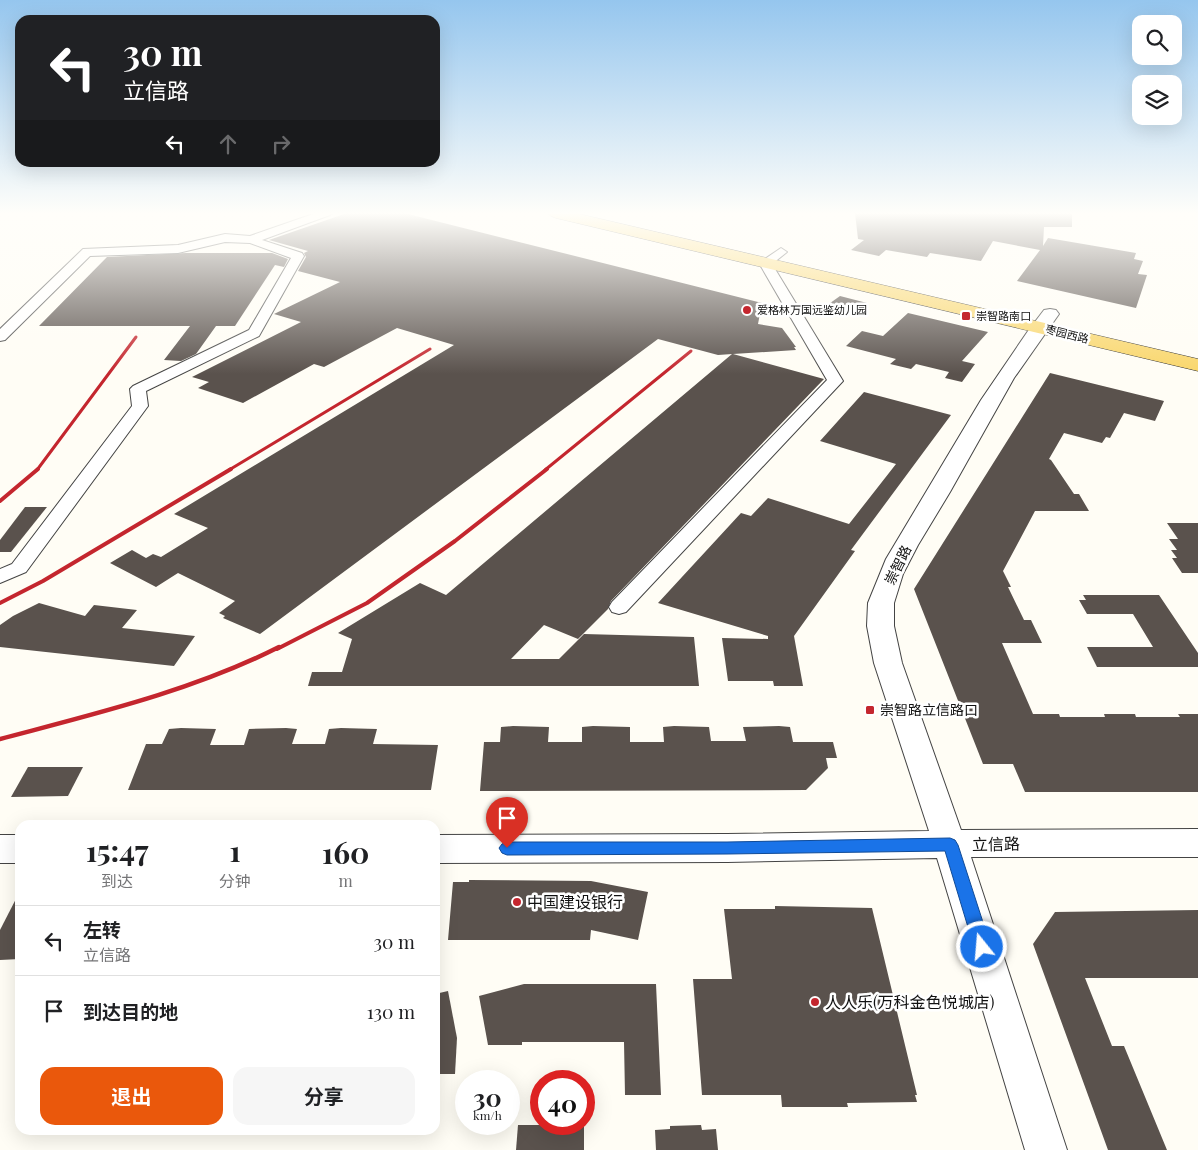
<!DOCTYPE html>
<html lang="zh">
<head>
<meta charset="utf-8">
<style>
	body { margin:0; font-family:"Playfair Display","Noto Sans SC",serif; background:#f6f6f6; color:#202124; height:100vh; display:flex; flex-direction:column; font-size:19px; white-space:nowrap }
	* { box-sizing:border-box; margin:0 }
	p { font-size:16px; color:#757577 }
	.icon { flex:none; width:28px; height:28px; fill:none; stroke:currentColor; stroke-width:2; stroke-linecap:round; stroke-linejoin:round }
	.map { position:relative; flex:1; overflow:hidden }
	.side { position:absolute; left:15px; top:820px; width:425px; height:315px; display:flex; flex-direction:column; background:#fff; border-radius:15px; box-shadow:0 5px 20px #0002 }
	.side>* { flex:none }
	.hud { position:absolute; left:15px; top:15px; width:425px; height:152px; border-radius:15px; box-shadow:0 5px 20px #0002; background:#202124; color:#fff; overflow:hidden }
	.fabs { position:absolute; left:1132px; top:15px; display:grid; gap:10px }
	.fabs a { display:grid; place-items:center; width:50px; height:50px; border-radius:10px; background:#fff; box-shadow:0 5px 20px #0002; font-size:25px }
	.speed { position:absolute; left:455px; top:1070px; display:flex; gap:10px; font-size:25px; font-weight:700; text-align:center }
	.speed>* { display:grid; place-content:center; width:65px; height:65px; border-radius:50%; background:#fff; box-shadow:0 5px 20px #0002; line-height:1 }
	.speed small { font-size:12px; font-weight:400 }
	.speed .limit { border:8px solid #d22; background:#fff; color:#111 }
	.pin { position:absolute; display:grid; place-items:center; width:42px; height:42px; color:#fff; margin:-51px -21px; border-radius:50% 50% 50% 0; rotate:-45deg; box-shadow:0 0 5px #0007 }
	.pin .icon { rotate:45deg }
	.me { position:absolute; width:55px; margin:-28px; rotate:343deg; stroke-linejoin:round; filter:drop-shadow(0 0 4px #0008) }
	.turn { display:flex; align-items:center; gap:18px; height:105px; padding:0 25px; font-size:22px }
	.turn .icon { width:65px; height:65px; stroke-width:2.5 }
	.turn b { display:block; font-size:35px; line-height:42px }
	.lanes { display:flex; align-items:center; height:48px; padding:0 25px; background:#0003; justify-content:center; gap:25px; direction:ltr }
	.lanes .off { opacity:.35 }
	.eta { display:flex; justify-content:space-evenly; align-items:center; height:85px; text-align:center }
	.eta b { font-size:30px; font-weight:700; line-height:35px }
	.button { display:flex; gap:10px; margin-top:auto; padding:10px 25px }
	.button a { flex:1; height:58px; border-radius:15px; background:#ea580c; color:#fff; font-size:20px; font-weight:700; line-height:58px; text-align:center }
	.button a+a { background:#f6f6f6; color:#202124 }
	ul { padding:0; list-style:none }
	li { display:flex; align-items:center; gap:15px; height:70px; padding:0 25px; border-top:1px solid #e0e0e0 }
	li div { flex:1 }
	li b { display:block; font-size:19px }
	li em { font-style:normal }
	.map>svg:first-child { display:block }
	.building { fill:#5a524d }
	.lines { fill:none; stroke-linecap:round; stroke-linejoin:round }
	.minor-casing { stroke:#444; stroke-width:2 }
	.tertiary-casing { stroke:#444; stroke-width:2 }
	.primary-casing { stroke:#222; stroke-width:1 }
	.minor { fill:#fff; fill-rule:evenodd }
	.tertiary { fill:#fff; fill-rule:evenodd }
	.primary { fill:#f9d66b; fill-rule:evenodd }
	.rail-far2 { stroke:#c4262e; stroke-width:3 }
	.rail-far1 { stroke:#c4262e; stroke-width:4 }
	.rail { stroke:#c4262e; stroke-width:4.5 }
	.route { fill:#1a73e8; stroke:#114b97 }
	.poi-dot { fill:#c4262e; stroke:#fff; stroke-width:2 }
	.labels { text-anchor:middle; stroke-width:5; stroke-linejoin:round; paint-order:stroke }
	.far-poi-label { font-size:11px; fill:#111; stroke:#fff; text-anchor:start }
	.far-street-label { font-size:11px; fill:#111; stroke:#fff }
	.street-label { font-size:14px; fill:#111; stroke:#fff }
	.poi-label { font-size:14px; fill:#111; stroke:#fff; text-anchor:start }
	.near-street-label { font-size:16px; fill:#111; stroke:#fff }
	.near-poi-label { font-size:16px; fill:#111; stroke:#fff; text-anchor:start }
</style>
</head>
<body>
<div class="map">
<svg width="1198" height="1150" viewBox="0 0 1198 1150">
	<rect width="100%" height="100%" fill="#fffdf5"/>
	<g class="building">
		<polygon points="347,213 404,213 762,303 758,324 782,328 796,347 794,347 796,350 733,354 824,379 611,601 608,609 578,639 544,625 511,659 559,659 584,634 694,637 699,686 308,686 312,672 342,672 352,639 338,633 420,583 446,595 732,354 718,355 658,339 260,634 223,618 225,616 219,613 235,601 178,573 156,587 110,563 132,550 146,558 153,554 161,557 208,528 174,514 454,345 397,328 324,367 314,364 243,403 198,388 209,382 192,377 301,322 274,314 340,282 298,271 306,257 304,253 308,251 269,240"/>
		<polygon points="855,213 1072,213 1072,227 1044,227 1043,246 1048,238 1136,253 1134,259 1143,261 1138,274 1147,275 1136,308 1017,281 1040,250 993,241 981,261 930,253 927,257 886,250 879,256 851,250 864,240 858,239"/>
		<polygon points="186,253 272,253 288,259 284,267 275,265 235,326 216,326 196,354 181,361 164,360 190,326 39,326 107,257"/>
		<polygon points="840,296 867,303 854,313 826,306"/>
		<polygon points="908,313 988,332 962,361 975,364 962,382 945,378 949,372 916,364 911,369 890,364 896,359 846,346 862,331 883,336"/>
		<polygon points="1050,373 1164,401 1155,421 1124,413 1110,438 1106,437 1102,443 1064,433 1049,459 1051,460 1074,494 1079,494 1089,511 1035,511 1003,571 1011,587 1008,587 1024,620 1031,620 1042,643 1002,643 1033,714 1059,714 1060,717 1105,717 1104,714 1135,714 1136,717 1180,717 1178,714 1198,714 1198,792 1025,792 1013,764 983,764 914,589"/>
		<polygon points="864,392 951,415 851,550 855,551 794,636 803,686 774,686 773,681 728,681 722,638 768,639 768,636 658,603 741,513 751,516 768,498 849,524 896,464 820,441"/>
		<polygon points="25,507 47,507 11,552 0,552 0,540"/>
		<polygon points="1167,523 1198,523 1198,573 1182,573 1172,558 1177,558 1171,550 1177,550 1169,539 1178,539"/>
		<polygon points="1083,595 1159,595 1198,653 1198,667 1097,667 1087,647 1153,647 1133,614 1087,614 1079,600 1086,600"/>
		<polygon points="39,603 85,616 94,605 137,610 122,628 195,636 174,666 0,647 0,625 13,616"/>
		<polygon points="513,726 549,727 548,742 582,742 582,727 593,726 630,727 630,742 664,742 663,727 674,726 709,727 711,741 746,741 743,727 779,726 790,727 793,742 833,742 837,758 826,758 828,768 806,790 480,791 484,742 500,742 501,727"/>
		<polygon points="181,728 216,729 210,745 244,745 249,729 286,728 297,729 292,744 325,744 329,729 341,728 377,729 373,744 438,745 431,790 128,790 146,744 162,744 169,729"/>
		<polygon points="28,767 83,767 68,796 11,797"/>
		<polygon points="469,880 591,881 648,892 638,940 591,930 590,940 448,940 453,882 469,882"/>
		<polygon points="20,891 20,959 0,960 0,930"/>
		<polygon points="775,906 872,908 917,1095 915,1095 917,1102 847,1103 848,1107 782,1107 781,1095 702,1095 693,979 732,979 724,909 775,909"/>
		<polygon points="1198,910 1198,978 1085,978 1112,1046 1124,1046 1167,1150 1108,1150 1033,944 1055,912"/>
		<polygon points="524,984 656,984 661,1095 625,1095 624,1042 522,1042 522,1045 488,1045 479,996"/>
		<polygon points="448,991 457,1038 455,1074 435,1074 435,994"/>
		<polygon points="518,1125 584,1125 584,1150 516,1150"/>
		<polygon points="701,1125 702,1130 716,1129 718,1150 656,1150 655,1130 670,1129 670,1126"/>
	</g>
	<g class="lines">
		<defs>
			<g id="minor">
				<polygon points="316,213 332,213 330,215 262,240 302,253 304,256 259,336 146,391 148,406 26,572 0,583 0,569 12,564 132,406 130,389 133,386 249,330 291,258 250,243 225,242 178,253 90,256 5,340 0,341 0,329 83,249 178,245 225,234 250,236"/>
				<polygon points="781,248 787,252 772,264 843,381 626,612 619,614 612,612 609,607 612,602 827,380 759,263"/>
			</g>
			<g id="tertiary">
				<polygon points="1050,309 1056,310 1059,314 1014,378 950,492 918,545 903,574 894,603 894,626 902,663 961,830 1198,829 1198,857 971,857 1067,1150 1025,1150 937,858 727,862 435,863 435,835 727,834 929,831 874,663 867,626 868,603 886,559 981,400 1028,331 1044,310"/>
				<rect x="0" y="835" width="20" height="28"/>
			</g>
			<polygon id="primary" points="548,213 575,213 1198,359 1198,371 556,218 551,216"/>
		</defs>
		<use href="#minor" class="minor-casing"/>
		<use href="#tertiary" class="tertiary-casing"/>
		<use href="#primary" class="primary-casing"/>
		<use href="#minor" class="minor"/>
		<use href="#tertiary" class="tertiary"/>
		<use href="#primary" class="primary"/>
		<g class="rail-far2">
			<polyline points="37,470 136,337"/>
			<polyline points="229,470 430,349"/>
			<polyline points="545,470 691,351"/>
		</g>
		<g class="rail-far1">
			<polyline points="0,501 38,469"/>
			<polyline points="0,603 43,581 231,469"/>
			<polyline points="277,649 367,603 455,541 547,469"/>
		</g>
		<path class="rail" d="M0 739C94 714 192 691 279 647"/>
	</g>
	<linearGradient id="sky" x2="0" y2="1"><stop stop-color="#95c6ee"/><stop offset="0.57" stop-color="#fffefa"/><stop offset="1" stop-color="#fffefa" stop-opacity="0"/></linearGradient>
	<rect width="1198" height="374" fill="url(#sky)"/>
	<polygon class="route" points="950,838 955,840 958,845 991,947 988,952 982,954 977,952 974,947 945,851 727,854 507,855 502,853 499,848 502,844 507,842 727,842"/>
	<g class="poi-dot">
		<circle cx="747" cy="310" r="5"/>
		<rect x="961" y="311" width="10" height="10" rx="2.5"/>
		<rect x="865" y="705" width="10" height="10" rx="2.5"/>
		<circle cx="517" cy="902" r="5"/>
		<circle cx="815" cy="1002" r="5"/>
	</g>
	<g class="labels">
		<g class="far-poi-label">
			<text x="757" y="314">爱格林万国远鉴幼儿园</text>
			<text x="976" y="320">崇智路南口</text>
		</g>
		<g class="far-street-label">
			<text transform="translate(1067 334) rotate(14)" y="4">枣园西路</text>
		</g>
		<g class="street-label">
			<text transform="translate(898 565) rotate(-64)" y="5">崇智路</text>
		</g>
		<g class="poi-label">
			<text x="880" y="715">崇智路立信路口</text>
		</g>
		<g class="near-street-label">
			<text transform="translate(996 844) rotate(-1)" y="6">立信路</text>
		</g>
		<g class="near-poi-label">
			<text x="527" y="908">中国建设银行</text>
			<text x="825" y="1008">人人乐(万科金色悦城店)</text>
		</g>
	</g>
</svg>
<div class="fabs">
<a><svg class="icon" aria-label="search" viewBox="0 0 24 24"><circle cx="10" cy="10" r="6"/><path d="M15 15l6 6"/></svg></a>
<a><svg class="icon" aria-label="layers" viewBox="0 0 24 24"><path d="M12 4l9 5-9 5-9-5zM3 14l9 5 9-5"/></svg></a>
</div>
<div class="speed"><div>30<small>km/h</small></div><div class="limit">40</div></div>
<div class="pin" style="left:507px;top:848px;background:#d93025"><svg class="icon" aria-label="arrive" viewBox="0 0 24 24"><path d="M6 21V4h12l-3 4 3 4H6"/></svg></div>
<svg class="me" style="left:982px;top:947px" viewBox="-20 -20 40 40"><circle r="17" fill="#1a73e8" stroke="#fff" stroke-width="3"/><path d="M0-11L8 9 0 5-8 9z" fill="#fff"/></svg>
<div class="hud">
<div class="turn"><svg class="icon" aria-label="left" viewBox="0 0 24 24"><path d="M17 20v-9H6M10 6l-5 5 5 5"/></svg><div><b>30 m</b>立信路</div></div>
<div class="lanes"><svg class="icon" aria-label="left" viewBox="0 0 24 24"><path d="M17 20v-9H6M10 6l-5 5 5 5"/></svg><svg class="icon off" aria-label="ahead" viewBox="0 0 24 24"><path d="M12 20V5M6 11l6-6 6 6"/></svg><svg class="icon off" aria-label="right" viewBox="0 0 24 24"><path d="M7 20v-9h11M14 6l5 5-5 5"/></svg></div>
</div>
<section class="side">
<div class="eta">
<div><b>15:47</b><p>到达</p></div>
<div><b>1</b><p>分钟</p></div>
<div><b>160</b><p>m</p></div>
</div>
<ul>
<li><svg class="icon" aria-label="left" viewBox="0 0 24 24"><path d="M17 20v-9H6M10 6l-5 5 5 5"/></svg><div><b>左转</b><p>立信路</p></div><em>30 m</em></li>
<li><svg class="icon" aria-label="arrive" viewBox="0 0 24 24"><path d="M6 21V4h12l-3 4 3 4H6"/></svg><div><b>到达目的地</b></div><em>130 m</em></li>
</ul>
<div class="button"><a>退出</a><a>分享</a></div>
</section>
</div>
</body>
</html>
